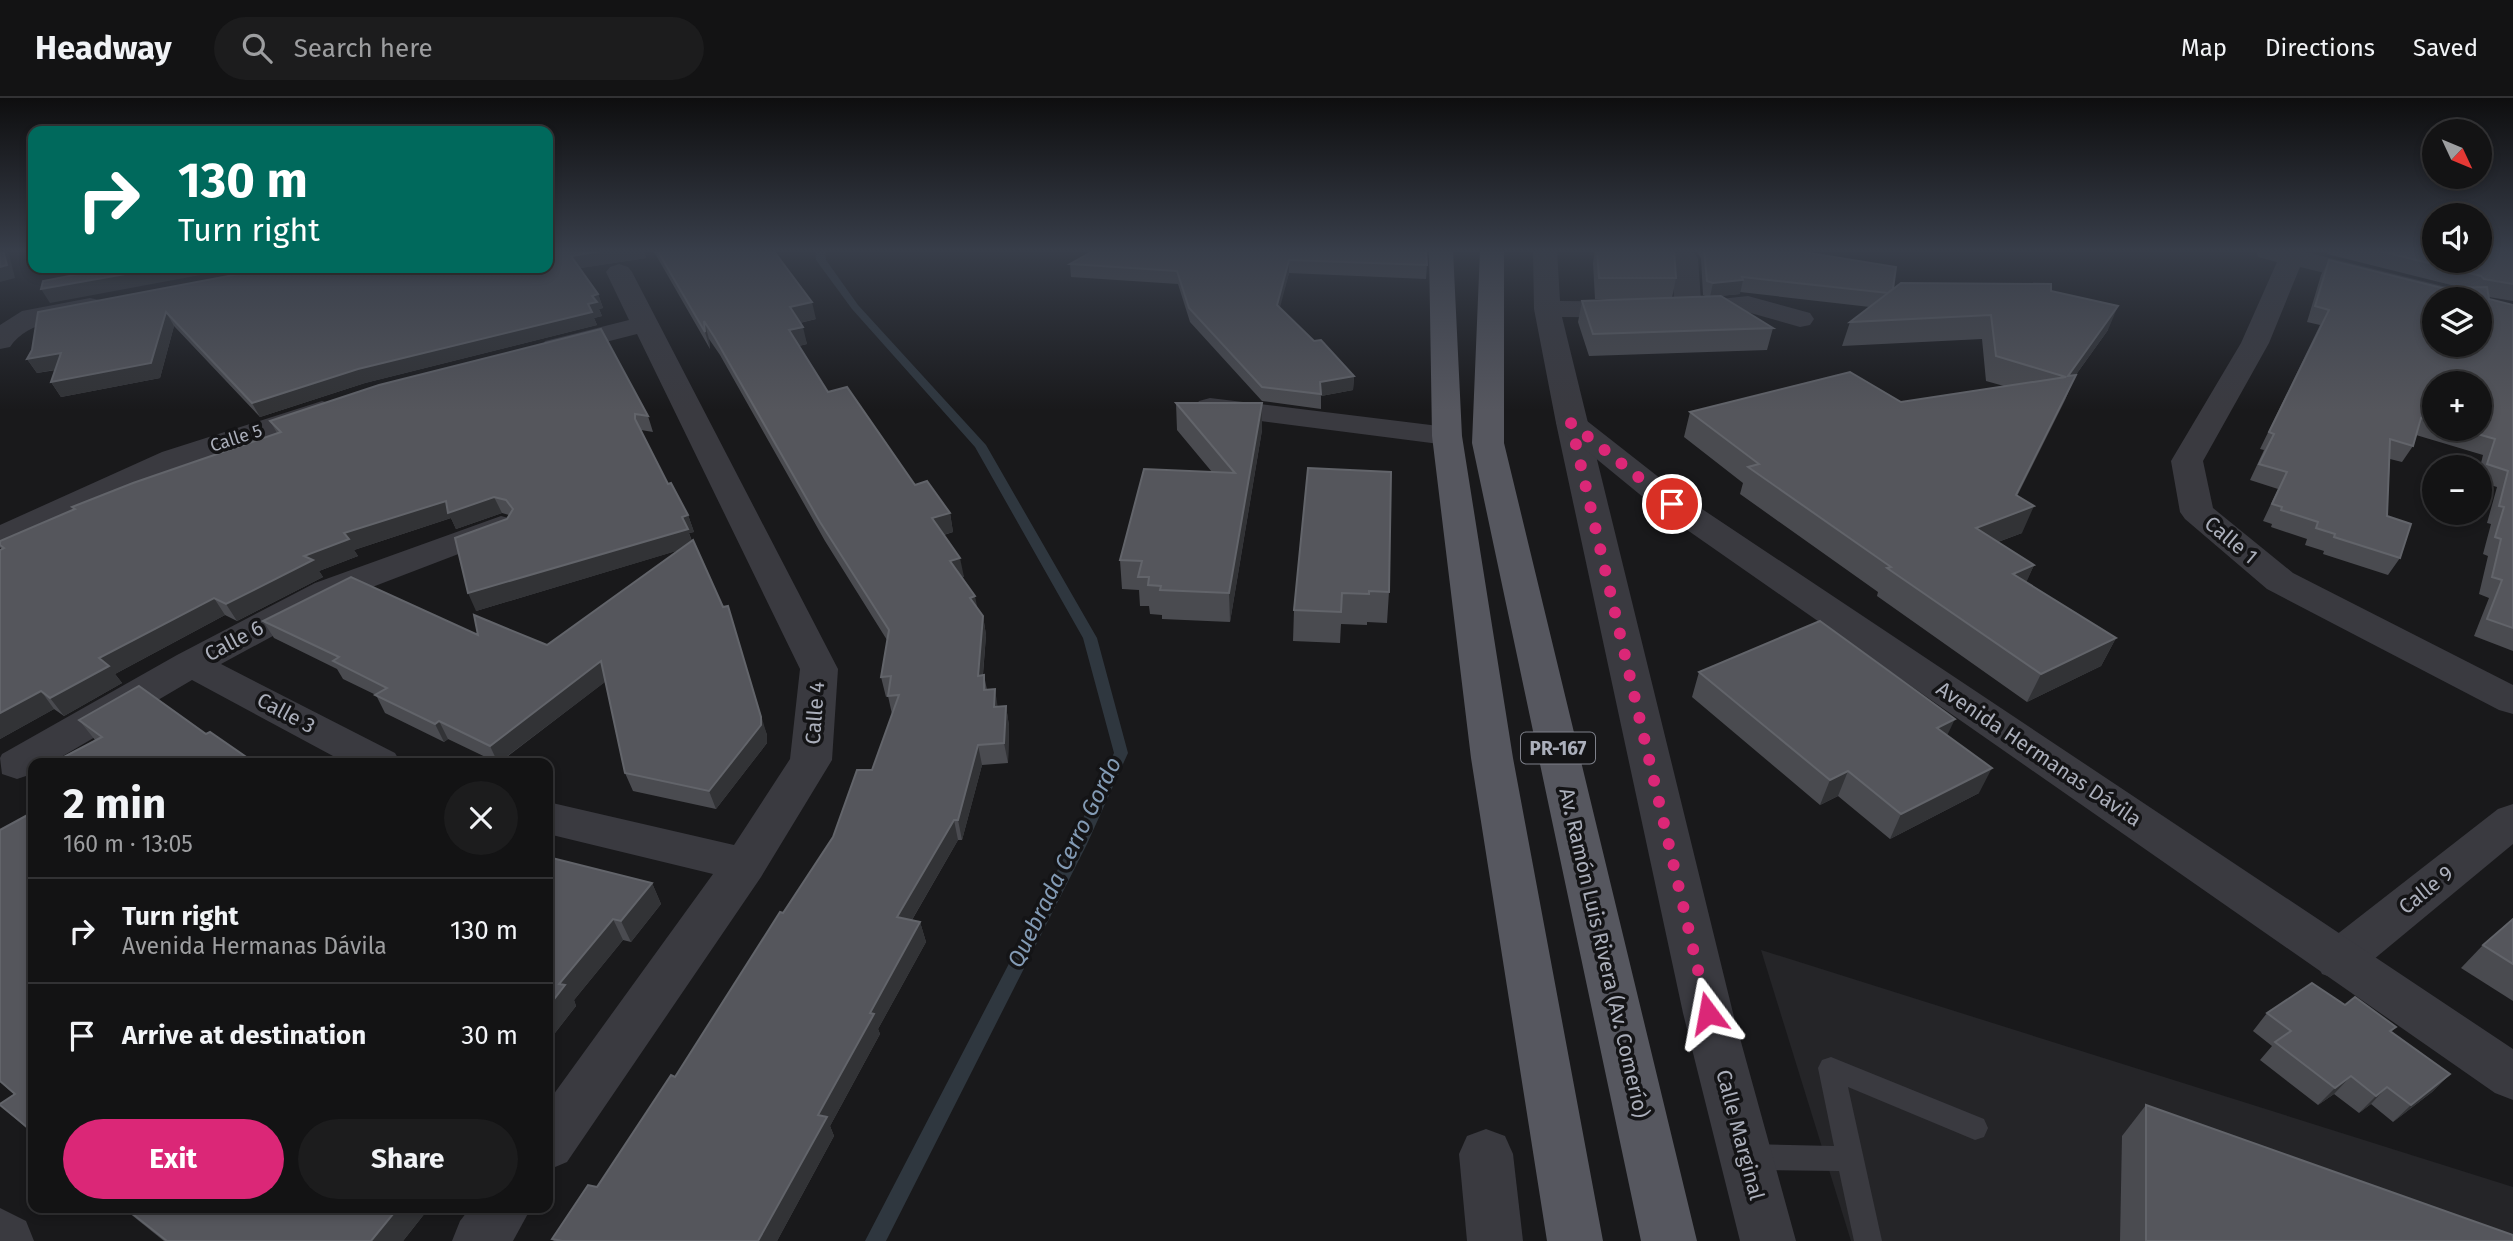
<!DOCTYPE html>
<html lang="en">
<head>
<meta charset="utf-8">
<style>
	body { margin:0; font-family:"Fira Sans",sans-serif; background:#1c1c1d; color:#f1f3f6; height:100vh; display:flex; flex-direction:column; font-size:26px; white-space:nowrap }
	* { box-sizing:border-box; margin:0 }
	p { font-size:23px; color:#9d9ea0 }
	.icon { flex:none; width:38px; height:38px; fill:none; stroke:currentColor; stroke-width:2; stroke-linecap:round; stroke-linejoin:round }
	.map { position:relative; flex:1; overflow:hidden }
	.side { position:absolute; left:28px; top:660px; width:525px; height:455px; display:flex; flex-direction:column; background:#131314; border-radius:14px; box-shadow:0 4px 10px #0003,0 0 0 2px #323234 }
	.side>* { flex:none }
	.banner { position:absolute; left:28px; top:28px; width:525px; height:147px; border-radius:14px; box-shadow:0 4px 10px #0003,0 0 0 2px #323234; background:#00695c; color:#fff; overflow:hidden }
	.needle { width:46px; rotate:134deg }
	.fabs { position:absolute; left:2422px; top:21px; display:grid; gap:14px }
	.fabs a { display:grid; place-items:center; width:70px; height:70px; border-radius:50%; background:#131314; box-shadow:0 4px 10px #0003,0 0 0 2px #323234; font-size:35px }
	.pin { position:absolute; display:grid; place-items:center; width:60px; height:60px; color:#fff; margin:-30px; border:4px solid #fff; border-radius:50%; box-shadow:0 2px 7px #0007 }
	.me { position:absolute; width:77px; margin:-38px; rotate:347deg; stroke-linejoin:round; filter:drop-shadow(0 0 5px #0008) }
	.turn { display:flex; align-items:center; gap:24px; height:147px; padding:0 35px; font-size:32px }
	.turn .icon { width:91px; height:91px; stroke-width:2.5 }
	.turn b { display:block; font-size:49px; line-height:60px }
	.round { display:grid; place-items:center; flex:none; width:74px; height:74px; border-radius:37px; background:#1c1c1d }
	.overview { display:flex; align-items:center; justify-content:space-between; height:119px; padding:0 35px }
	h1 { font-size:42px; font-weight:700; line-height:52px }
	.primary-button { display:flex; gap:14px; margin-top:auto; padding:14px 35px }
	.primary-button a { flex:1; height:80px; border-radius:42px; background:#db2777; color:#fff; font-size:28px; font-weight:700; line-height:80px; text-align:center }
	.primary-button a+a { background:#1c1c1d; color:#f1f3f6 }
	ul { padding:0; list-style:none }
	li { display:flex; align-items:center; gap:21px; height:105px; padding:0 35px; border-top:2px solid #323234 }
	li div { flex:1 }
	li b { display:block; font-size:26px }
	li em { font-style:normal }
	header { display:flex; align-items:center; gap:42px; box-sizing:border-box; height:98px; padding:0 35px; background:#131314; border-bottom:2px solid #323234 }
	header strong { font-size:33px }
	nav { display:flex; gap:38px; margin-inline-start:auto; font-size:24px }
	.search { width:490px; height:63px; background:#1c1c1d; display:flex; align-items:center; gap:18px; box-sizing:border-box; padding:0 24px; border-radius:38px; color:#9d9ea0; font-size:26px }
	.map>svg:first-child { display:block }
	.built { fill:#252528 }
	.lines { fill:none; stroke-linecap:round; stroke-linejoin:round }
	.stream { fill:#2f373f; fill-rule:evenodd }
	.service { fill:#3a3a40; fill-rule:evenodd }
	.minor { fill:#3a3a40; fill-rule:evenodd }
	.tertiary { fill:#3a3a40; fill-rule:evenodd }
	.primary { fill:#56575f; fill-rule:evenodd }
	.wall { fill:#4a4b50; fill-rule:evenodd }
	.shaded-wall { fill:#323336 }
	.building { fill:#55565c; stroke:#62646a; stroke-width:2; fill-rule:evenodd }
	.route { stroke:#db2777; stroke-width:12; stroke-dasharray:0 21.6 }
	.labels { text-anchor:middle; stroke-width:7; stroke-linejoin:round; paint-order:stroke }
	.far-street-label { font-size:18px; fill:#abafbb; stroke:#141416 }
	.shield { fill:#141416; stroke:#7e808a; stroke-width:2 }
	.shield-label { font-size:19px; font-weight:bold; fill:#abafbb }
	.street-label { font-size:21px; fill:#abafbb; stroke:#141416 }
	.water-label { font-size:23px; font-style:italic; fill:#839bb5; stroke:#141416 }
</style>
</head>
<body>
<header>
<strong>Headway</strong>
<div class="search"><svg class="icon" aria-label="search" viewBox="0 0 24 24"><circle cx="10" cy="10" r="6"/><path d="M15 15l6 6"/></svg>Search here</div>
<nav><a>Map</a><a>Directions</a><a>Saved</a></nav>
</header>
<div class="map">
<svg width="2513" height="1143" viewBox="0 0 2513 1143">
	<rect width="100%" height="100%" fill="#19191b"/>
	<polygon class="built" points="1761,852 2513,1089 2513,1143 1851,1143"/>
	<g class="lines">
		<polygon class="stream" points="815,152 825,152 826,162 858,207 986,347 1097,540 1128,655 1087,746 886,1143 865,1143 1071,746 1114,655 1083,540 975,349 852,211 816,162"/>
		<polygon class="service" points="1831,959 1984,1021 1988,1030 1984,1039 1975,1042 1848,989 1882,1143 1854,1143 1839,1073 1748,1072 1738,1068 1734,1059 1738,1050 1748,1046 1834,1048 1818,970 1822,962"/>
		<g class="minor">
			<polygon points="1533,152 1557,152 1560,203 1674,204 1672,160 1676,155 1685,152 1694,155 1698,160 1701,203 1748,198 1810,215 1814,221 1810,227 1800,229 1747,214 1688,220 1562,219 1733,915 1796,1143 1740,1143 1683,915 1556,325 1534,211"/>
			<polygon points="2256,152 2298,152 2471,195 2475,201 2434,202 2300,169 2269,245 2203,363 2213,410 2293,475 2513,587 2513,616 2499,612 2267,491 2185,421 2180,414 2171,363 2241,245 2277,164 2258,159"/>
			<polygon points="619,166 628,169 632,174 838,571 832,662 761,779 567,1064 548,1072 548,1004 713,776 548,736 548,704 734,747 790,661 800,571 637,236 555,257 545,255 541,249 545,243 629,222 606,174 610,169"/>
			<path d="M90 200 99 202 103 208 99 214C69 221 29 221 10 249L0 251V227L22 213Z"/>
			<polygon points="1210,300 1447,329 1458,331 1462,338 1458,345 1447,347 1199,315 1195,309 1199,303"/>
			<polygon points="322,303 333,306 337,312 333,318 184,368 12,447 0,450 0,427 162,354"/>
			<polygon points="501,418 513,421 518,428 513,435 341,501 221,566 395,655 401,665 346,665 192,582 51,665 33,665 32,676 17,681 2,676 0,660 2,656 177,557 315,485"/>
			<polygon points="2513,706 2513,746 2356,876 2339,882 2322,876 2315,862 2322,848 2498,711"/>
			<polygon points="1486,1031 1505,1038 1513,1056 1523,1143 1467,1143 1459,1056 1467,1038"/>
			<polygon points="0,1110 26,1123 34,1143 0,1143"/>
			<polygon points="470,1110 531,1110 513,1143 452,1143 460,1123"/>
		</g>
		<polygon class="tertiary" points="1571,316 1582,319 1684,399 2513,951 2513,1002 2495,995 1660,413 1560,331 1556,325 1560,319"/>
		<g class="primary">
			<polygon points="1429,152 1453,152 1462,338 1513,660 1603,1143 1547,1143 1471,660 1432,338"/>
			<polygon points="1480,152 1504,152 1504,345 1697,1143 1641,1143 1472,345"/>
		</g>
	</g>
	<g class="wall">
		<polygon points="548,152 644,152 646,160 580,170 598,196 603,210 599,211 602,218 594,220 597,227 365,285 260,319 174,228 160,280 61,299 51,284 56,272 37,275 27,261 271,170"/>
		<polygon points="653,152 731,152 816,221 800,225 807,246 799,248 828,294 915,387 950,415 953,434 944,437 964,479 962,479 977,510 983,518 986,537 983,577 984,577 987,592 998,609 1006,608 1009,628 1008,665 982,667 962,742 958,742 912,822 920,824 926,844 878,931 880,936 830,1028 834,1038 777,1143 554,1143 552,1141 597,1089 675,979 833,739 872,672 892,616 888,598 886,599 881,579 887,542 825,443 720,257 709,241 710,251"/>
		<polygon points="1095,152 1427,167 1426,181 1289,175 1279,210 1314,243 1354,278 1353,292 1321,298 1321,311 1262,303 1190,224 1178,186 1071,179 1070,166"/>
		<polygon points="1595,152 1678,152 1674,155 1676,180 1672,200 1708,199 1703,197 1701,160 1695,152 1791,152 1893,191 2051,193 2108,232 2075,278 2065,302 2017,398 2022,435 1998,444 2034,467 2026,484 2116,540 2101,568 2027,604 1877,498 1878,494 1740,396 1743,385 1684,339 1690,314 1901,304 2004,288 1986,283 1982,241 1842,248 1850,224 1870,209 1740,194 1740,196 1719,198 1773,230 1767,252 1589,258 1578,224 1582,203 1639,201 1595,201 1593,165"/>
		<path d="M2328 152H2513V203L2489 199V201L2513 207V553L2474 538 2489 500 2479 496 2488 458 2483 456 2491 426 2487 425 2497 389 2480 384V369L2483 357 2416 337 2413 348 2402 364 2390 361 2387 418 2400 460 2388 477 2323 456 2324 453 2305 447 2307 441 2271 429 2272 426 2263 423 2278 391 2250 382 2264 352 2260 351 2320 227 2307 224 2321 177 2329 162 2442 190 2459 189 2327 156ZM2434 285 2480 331H2434Z"/>
		<polygon points="379,287 648,318 653,334 641,332 668,386 688,417 694,434 689,435 692,443 767,637 767,645 716,711 633,693 625,675 606,583 499,665 498,665 448,641 444,644 385,615 376,597 343,581 337,571 274,540 263,523 478,537 547,547 679,452 476,513 507,421 509,417 502,415 456,431 451,420 354,452 358,458 319,473 323,479 237,523 225,517 115,576 122,585 64,618 54,611 0,641 2,451 0,449 0,443 74,412 72,409 277,335 270,323"/>
		<polygon points="1176,305 1262,305 1262,332 1230,524 1162,521 1162,517 1150,516 1149,508 1140,508 1139,492 1122,491 1120,462 1212,374 1177,332"/>
		<polygon points="1308,370 1389,494 1387,525 1367,524 1367,527 1341,526 1340,545 1293,543 1294,512"/>
		<polygon points="1699,574 1947,637 1979,695 1890,741 1838,698 1820,707 1692,599"/>
		<polygon points="79,622 206,636 255,665 63,665 60,661 95,642"/>
		<polygon points="33,714 33,1036 0,1007 14,996 0,984 0,732"/>
		<polygon points="548,759 652,785 661,806 631,844 623,842 574,902 576,908 548,944"/>
		<polygon points="2513,821 2513,903 2461,870 2483,847"/>
		<polygon points="2345,907 2396,929 2391,934 2450,976 2432,994 2393,1024 2371,1006 2359,1015 2334,996 2318,1007 2260,962 2272,948 2253,933 2267,915"/>
		<polygon points="2146,1007 2513,1143 2120,1143 2122,1038"/>
		<polygon points="123,1110 429,1110 403,1143 164,1143"/>
	</g>
	<g class="shaded-wall">
		<polygon points="3,152 8,152 15,180 0,184 0,169"/>
		<polygon points="607,152 644,152 646,160 575,171 571,158"/>
		<polygon points="1289,162 1289,175 1277,221 1277,207"/>
		<polygon points="159,170 238,170 50,205 41,191"/>
		<polygon points="1743,182 1740,196 1710,199 1713,185"/>
		<polygon points="598,196 603,210 599,211 602,218 594,220 597,227 365,285 260,319 252,305 358,271 588,206 592,198"/>
		<polygon points="812,204 816,221 794,226 790,209"/>
		<polygon points="2118,208 2108,232 2075,278 2065,302 2007,418 2034,408 2022,435 1965,456 1976,430 2068,278"/>
		<polygon points="166,214 174,228 160,280 61,299 51,284"/>
		<polygon points="704,223 709,241 710,251 705,234"/>
		<polygon points="803,229 807,246 794,249 789,232"/>
		<polygon points="61,255 70,269 37,275 27,261"/>
		<polygon points="1354,278 1353,292 1321,298 1320,284"/>
		<polygon points="1262,305 1262,332 1230,524 1229,495"/>
		<polygon points="494,399 502,415 456,431 451,420 354,452 358,458 319,473 323,479 237,523 226,506 344,435 446,403"/>
		<polygon points="950,415 953,434 936,439 932,420"/>
		<polygon points="688,417 694,434 689,435 693,448 476,513 468,495"/>
		<polygon points="960,460 964,479 954,482 950,463"/>
		<polygon points="2034,467 2022,494 2013,476"/>
		<polygon points="975,498 979,518 970,500"/>
		<polygon points="214,500 225,517 115,576 122,585 64,618 50,600 99,560"/>
		<polygon points="728,508 767,637 767,645 716,711 709,693"/>
		<polygon points="983,518 986,537 981,598 978,578"/>
		<polygon points="2116,540 2101,568 2027,604 2041,576"/>
		<polygon points="601,563 609,581 498,665 490,648"/>
		<polygon points="995,591 998,611 994,609"/>
		<polygon points="41,593 54,611 0,641 0,615"/>
		<polygon points="1006,608 1009,628 1008,665 1004,645"/>
		<polygon points="1955,621 1943,646 1937,630"/>
		<polygon points="439,623 448,641 444,644 435,626"/>
		<polygon points="978,647 982,667 962,742 958,722"/>
		<polygon points="1992,670 1979,695 1890,741 1901,716"/>
		<polygon points="1848,673 1838,698 1820,707 1830,682"/>
		<polygon points="954,722 958,742 902,839 897,819"/>
		<polygon points="652,785 661,806 631,844 621,823"/>
		<polygon points="613,821 623,842 574,902 576,908 548,944 548,909 559,886"/>
		<polygon points="920,824 926,844 878,931 880,936 830,1028 834,1038 777,1143 758,1143 818,1017 870,915"/>
		<polygon points="2450,976 2432,994 2393,1024 2411,1007"/>
		<polygon points="2351,978 2334,996 2318,1007 2335,990"/>
		<polygon points="2387,989 2371,1006 2359,1015 2376,998"/>
		<polygon points="398,1110 429,1110 403,1143 371,1143"/>
	</g>
	<g class="building">
		<polygon points="0,152 3,152 7,167 0,169"/>
		<polygon points="548,152 607,152 571,158 598,196 592,198 597,204 588,206 592,214 358,271 252,305 166,214 151,265 51,284 61,255 27,261 32,252 38,214 271,170 548,170"/>
		<polygon points="657,152 731,152 733,154 742,152 773,152 812,204 790,209 803,229 789,232 828,294 847,289 915,387 927,383 950,415 932,420 960,460 950,463 975,498 970,500 983,518 978,578 984,577 984,592 995,591 994,609 1006,608 1004,645 978,647 958,722 954,722 897,819 920,824 870,915 874,916 818,1017 827,1019 758,1143 562,1143 552,1141 588,1087 597,1089 671,977 675,979 780,814 783,815 833,739 857,672 872,672 899,597 888,598 891,578 881,579 889,532 820,424 715,240 704,223 705,234"/>
		<polygon points="1095,152 1426,152 1427,167 1289,162 1277,207 1314,243 1321,242 1354,278 1320,284 1321,296 1262,289 1189,210 1177,173 1070,166"/>
		<polygon points="1597,152 1674,152 1676,180 1599,180"/>
		<polygon points="1704,152 1791,152 1896,169 1893,191 1888,195 1742,179 1743,182 1713,185 1707,183"/>
		<polygon points="2376,152 2434,152 2434,163 2480,163 2480,152 2513,152 2513,186 2484,181 2481,178"/>
		<path d="M2329 162 2442 190 2487 189 2489 201 2513 207V530L2487 521 2502 482 2492 479 2501 441 2495 439 2504 409 2499 408 2508 373 2487 366 2495 341 2460 331H2480V285H2434V323L2421 320 2413 348 2390 341 2387 418 2411 426 2400 460 2334 439 2335 436 2316 430 2318 424 2281 412 2282 409 2272 406 2287 374 2259 366 2274 336 2269 334 2329 212 2315 208ZM2434 201H2480V247H2434Z"/>
		<polygon points="110,170 159,170 41,191 43,183"/>
		<polygon points="1901,185 2051,186 2051,193 2118,208 2068,278 2076,277 2016,397 2034,408 1976,430 2034,467 2013,476 2116,540 2041,576 1887,470 1891,469 1748,369 1759,366 1690,314 1850,274 1901,304 2066,279 1996,258 1991,217 1850,224"/>
		<polygon points="1721,198 1773,230 1593,236 1582,203"/>
		<polygon points="601,231 648,318 635,316 635,321 668,386 671,385 688,417 682,419 688,431 468,495 455,440 507,421 513,411 506,402 494,399 448,415 446,403 344,435 349,441 304,458 313,462 226,506 214,500 99,560 109,568 50,600 41,593 0,615 0,452 4,450 0,447 0,443 75,411 72,409 133,385 281,334 270,323 379,287"/>
		<polygon points="1176,305 1262,305 1229,495 1160,492 1161,488 1148,487 1149,479 1138,479 1142,463 1120,462 1144,371 1235,375"/>
		<polygon points="1308,370 1391,374 1389,494 1369,493 1369,496 1342,495 1341,514 1294,512"/>
		<polygon points="693,442 723,509 728,508 761,619 761,627 709,693 625,675 601,563 490,648 439,623 435,626 375,597 387,590 333,563 339,559 263,523 351,479 478,537 474,517 547,547"/>
		<polygon points="1820,523 1955,621 1937,630 1992,670 1901,716 1848,673 1830,682 1699,574"/>
		<polygon points="139,588 206,636 210,634 255,665 65,665 60,661 102,639 79,622"/>
		<polygon points="33,714 33,1034 0,1007 0,1006 15,996 0,983 0,732"/>
		<polygon points="548,759 652,785 621,823 613,821 559,886 565,887 548,909"/>
		<polygon points="2513,821 2513,866 2483,847"/>
		<polygon points="2312,885 2345,907 2355,899 2396,929 2390,933 2450,976 2411,1007 2387,989 2376,998 2351,978 2335,990 2275,944 2291,933 2267,915"/>
		<polygon points="2146,1007 2513,1137 2513,1143 2146,1143"/>
		<polygon points="125,1110 398,1110 371,1143 167,1143"/>
	</g>
	<linearGradient id="sky" x2="0" y2="1"><stop stop-color="#0e0e0f"/><stop offset="0.49" stop-color="#383e4a"/><stop offset="1" stop-color="#383e4a" stop-opacity="0"/></linearGradient>
	<rect width="2513" height="312" fill="url(#sky)"/>
	<g class="lines">
		<polyline class="route" points="1672,406 1571,325 1708,915"/>
	</g>
	<g class="labels">
		<g class="far-street-label">
			<text transform="translate(236 340) rotate(-18)" y="6">Calle 5</text>
		</g>
		<rect class="shield" x="1521" y="634.5" width="74" height="31" rx="5"/>
		<g class="shield-label">
			<text x="1558" y="657">PR-167</text>
		</g>
		<g class="street-label">
			<text transform="translate(2231 442) rotate(40)" y="7">Calle 1</text>
			<text transform="translate(234 543) rotate(-28)" y="7">Calle 6</text>
			<text transform="translate(286 615) rotate(28)" y="7">Calle 3</text>
			<text transform="translate(815 615) rotate(-86)" y="7">Calle 4</text>
			<text transform="translate(2039 656) rotate(34)" y="7">Avenida Hermanas Dávila</text>
			<text transform="translate(2426 792) rotate(-39)" y="7">Calle 9</text>
			<text transform="translate(1604 855) rotate(77)" y="7">Av. Ramón Luis Rivera (Av. Comerío)</text>
			<text transform="translate(1740 1037) rotate(75)" y="7">Calle Marginal</text>
		</g>
		<g class="water-label">
			<text transform="translate(1064 764) rotate(-64)" y="8">Quebrada Cerro Gordo</text>
		</g>
	</g>
</svg>
<div class="fabs">
<a><svg class="needle" viewBox="-14 -14 28 28"><path d="M0-13l5 13h-10z" fill="#e53935"/><path d="M0 13l5-13h-10z" fill="#9d9ea0"/></svg></a>
<a><svg class="icon" aria-label="sound" viewBox="0 0 24 24"><path d="M4 9h4l5-4v14l-5-4H4zM17 9q2 3 0 6"/></svg></a>
<a><svg class="icon" aria-label="layers" viewBox="0 0 24 24"><path d="M12 4l9 5-9 5-9-5zM3 14l9 5 9-5"/></svg></a>
<a>+</a>
<a>−</a>
</div>
<div class="pin" style="left:1672px;top:406px;background:#d93025"><svg class="icon" aria-label="arrive" viewBox="0 0 24 24"><path d="M6 21V4h12l-3 4 3 4H6"/></svg></div>
<svg class="me" style="left:1708px;top:915px" viewBox="-20 -20 40 40"><path d="M0-17L14 15 0 8-14 15z" fill="#db2777" stroke="#fff" stroke-width="4"/></svg>
<div class="banner">
<div class="turn"><svg class="icon" aria-label="right" viewBox="0 0 24 24"><path d="M7 20v-9h11M14 6l5 5-5 5"/></svg><div><b>130 m</b>Turn right</div></div>
</div>
<section class="side">
<div class="overview"><div><h1>2 min</h1><p>160 m · 13:05</p></div><a class="round"><svg class="icon" aria-label="close" viewBox="0 0 24 24"><path d="M6 6l12 12M18 6L6 18"/></svg></a></div>
<ul>
<li><svg class="icon" aria-label="right" viewBox="0 0 24 24"><path d="M7 20v-9h11M14 6l5 5-5 5"/></svg><div><b>Turn right</b><p>Avenida Hermanas Dávila</p></div><em>130 m</em></li>
<li><svg class="icon" aria-label="arrive" viewBox="0 0 24 24"><path d="M6 21V4h12l-3 4 3 4H6"/></svg><div><b>Arrive at destination</b></div><em>30 m</em></li>
</ul>
<div class="primary-button"><a>Exit</a><a>Share</a></div>
</section>
</div>
</body>
</html>
